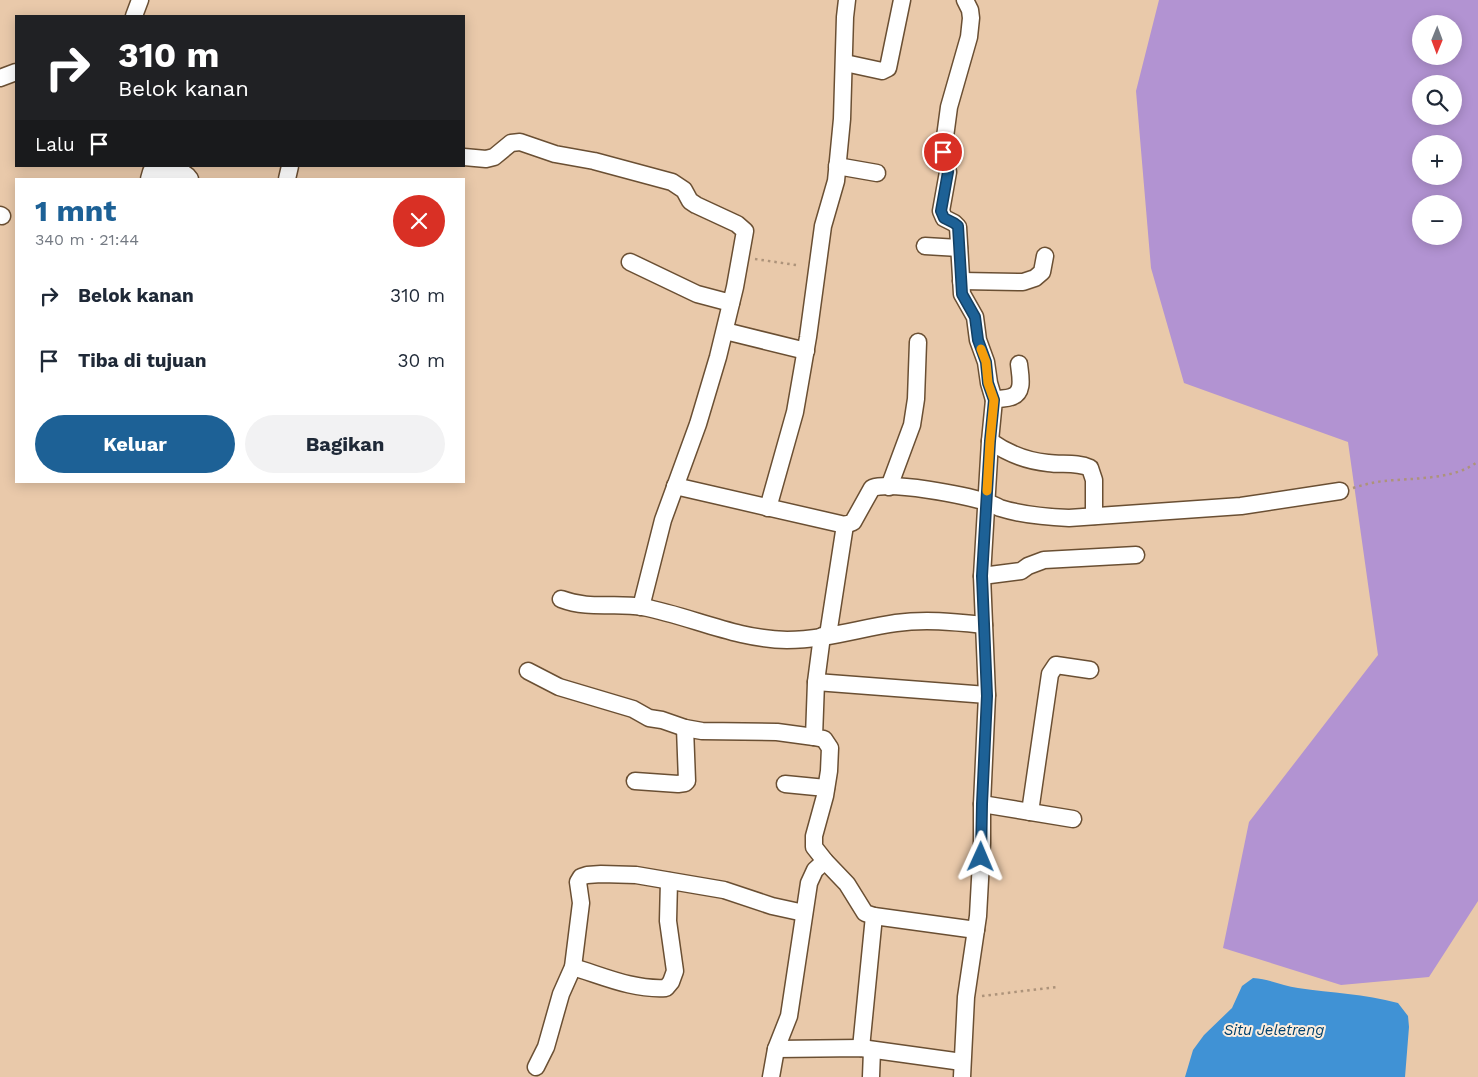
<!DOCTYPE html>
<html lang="id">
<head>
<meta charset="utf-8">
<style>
	body { margin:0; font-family:"Work Sans",sans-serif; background:#f2f2f3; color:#1f2937; height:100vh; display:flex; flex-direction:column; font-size:19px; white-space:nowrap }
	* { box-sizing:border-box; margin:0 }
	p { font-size:16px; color:#747a83 }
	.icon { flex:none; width:28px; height:28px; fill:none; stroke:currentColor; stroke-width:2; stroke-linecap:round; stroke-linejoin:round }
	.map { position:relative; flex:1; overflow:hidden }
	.panel { position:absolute; left:15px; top:178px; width:450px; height:305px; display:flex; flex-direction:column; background:#fff; border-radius:0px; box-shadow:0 2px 12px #0003 }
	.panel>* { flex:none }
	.banner { position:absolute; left:15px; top:15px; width:450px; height:152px; border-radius:0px; box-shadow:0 2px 12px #0003; background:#202124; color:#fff; overflow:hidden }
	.needle { width:32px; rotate:181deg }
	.tools { position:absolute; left:1412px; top:15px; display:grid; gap:10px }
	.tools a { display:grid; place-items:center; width:50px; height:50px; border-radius:50%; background:#fff; box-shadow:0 2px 12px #0003; font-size:25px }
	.pin { position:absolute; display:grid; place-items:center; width:42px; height:42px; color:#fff; margin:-21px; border:2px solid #fff; border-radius:50%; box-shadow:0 1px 5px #0007 }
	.me { position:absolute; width:55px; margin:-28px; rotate:1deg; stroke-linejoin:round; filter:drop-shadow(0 0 4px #0008) }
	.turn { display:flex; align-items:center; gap:18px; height:105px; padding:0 20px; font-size:22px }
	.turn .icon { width:65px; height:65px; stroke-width:2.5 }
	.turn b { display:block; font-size:35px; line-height:42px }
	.then { display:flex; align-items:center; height:48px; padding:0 20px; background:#0003; gap:10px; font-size:19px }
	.round { display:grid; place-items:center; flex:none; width:52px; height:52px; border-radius:26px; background:#f2f2f3 }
	.overview { display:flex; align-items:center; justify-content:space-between; height:85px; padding:0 20px }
	h1 { font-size:30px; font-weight:700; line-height:38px; color:#1d6196 }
	.cta { display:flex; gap:10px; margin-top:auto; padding:10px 20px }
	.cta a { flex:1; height:58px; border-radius:30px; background:#1d6196; color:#fff; font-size:20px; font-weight:700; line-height:58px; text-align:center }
	.cta a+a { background:#f2f2f3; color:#1f2937 }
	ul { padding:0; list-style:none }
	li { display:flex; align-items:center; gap:15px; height:65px; padding:0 20px }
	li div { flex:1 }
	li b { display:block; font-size:19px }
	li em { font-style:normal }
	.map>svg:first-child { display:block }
	.green { fill:#b293d2; fill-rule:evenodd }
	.water { fill:#4092d5 }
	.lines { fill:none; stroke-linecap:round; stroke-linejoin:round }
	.street-casing { stroke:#6a4f33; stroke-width:19 }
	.path { stroke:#ad937a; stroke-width:2.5; stroke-dasharray:2.5 4; stroke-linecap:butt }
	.street { stroke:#fff; stroke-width:16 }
	.route-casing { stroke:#133f62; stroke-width:12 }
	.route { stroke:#1d6196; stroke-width:9 }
	.slow { stroke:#f59e0b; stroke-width:9 }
	.labels { text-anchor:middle; stroke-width:4; stroke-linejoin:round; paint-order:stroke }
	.water-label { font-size:15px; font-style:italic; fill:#00416d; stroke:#fdeddd }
</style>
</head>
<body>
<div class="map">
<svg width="1478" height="1077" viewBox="0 0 1478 1077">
	<rect width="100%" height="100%" fill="#e9c9aa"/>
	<path class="green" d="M1159 0H1478V901L1429 977 1341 985 1223 948 1249 822 1378 655 1348 442 1184 383 1151 268 1136 91ZM1421 24H1454V56H1421ZM1421 84H1454V116H1421ZM1421 144H1454V176H1421ZM1421 204H1454V236H1421Z"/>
	<path class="water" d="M1253 978C1269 979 1283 986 1298 988 1332 993 1364 994 1398 1003L1408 1016 1409 1027 1405 1077H1185L1193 1050 1204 1035 1232 1008 1242 986Z"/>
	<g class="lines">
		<defs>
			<g id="street">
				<polyline points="965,0 970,10 971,18 969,37 949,107 943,152 948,172 941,211 944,218 954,223 958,227 962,294 975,317 978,340 986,362 989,383 994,400"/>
				<polyline points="134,16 140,0"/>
				<polyline points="845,63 882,71 888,68 902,0"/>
				<polyline points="0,78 16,72"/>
				<polyline points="464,157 486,159 494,157 511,143 520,142 555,154 594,161 672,182 684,190 690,201 696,205 737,224 745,231 735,287 718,357 698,424 663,520 641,607"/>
				<polyline points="837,166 877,173"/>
				<path d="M149 179 151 172C164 170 182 167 190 179"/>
				<polyline points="287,179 290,166"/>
				<polyline points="0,215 2,216"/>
				<polyline points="925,246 959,248"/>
				<polyline points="630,262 697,294 731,303"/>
				<polyline points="961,281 1023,282 1035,278 1042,272 1045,256"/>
				<polyline points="725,331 806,351"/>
				<path d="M990 441C1007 453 1027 461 1048 463 1062 465 1077 462 1090 468L1094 480V516"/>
				<path d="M675 486 845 525 853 522 872 488C892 481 964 495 986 502 991 503 995 506 1000 508 1022 515 1046 517 1069 518L1241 506 1340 491"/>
				<polyline points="889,487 912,425 916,399 918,342"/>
				<polyline points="768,508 795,412 808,337 823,226 836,181 842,119 845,17 847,0"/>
				<polyline points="982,576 1021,571 1028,566 1044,560 1136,555"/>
				<path d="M561 599C590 610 615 602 643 607 693 617 736 639 787 640 824 640 861 628 896 623 926 619 954 622 984 625"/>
				<polyline points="828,635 845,525"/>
				<polyline points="822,636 816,682 814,737 824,739 830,748 829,771 825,796 814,836 814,847 825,861 847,884 865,913 874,916 976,930"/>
				<polyline points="528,671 559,687 633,709 649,718 662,720 685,728 702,731 777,732 814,737"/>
				<polyline points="816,682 987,695"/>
				<polyline points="635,781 678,784 685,783 687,781 685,728"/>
				<polyline points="785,784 826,788"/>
				<polyline points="982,804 1073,819"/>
				<polyline points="1030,812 1050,674 1056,665 1090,670"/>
				<path d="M573 967C603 976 633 990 666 988L671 982 675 971 668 921 669 881"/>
				<polyline points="861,1048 874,916"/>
				<polyline points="776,1049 861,1048 962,1062"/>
				<polyline points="536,1067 546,1047 561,994 573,967 581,903 578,882 581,877 587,875 601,874 636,875 724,890 772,906 804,913"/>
				<polyline points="771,1077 776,1049 789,1016 809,883 815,870 825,861"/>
				<polyline points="871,1077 872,1050"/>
				<path d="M962 1077 966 997 978 916 982 843V804L987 695 982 576 990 441 994 400C1000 398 1006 399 1011 397 1025 393 1020 375 1019 364"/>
			</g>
		</defs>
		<use href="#street" class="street-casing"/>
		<g class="path">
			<polyline points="755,259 796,265"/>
			<path d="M1353 488C1363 485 1373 482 1384 481 1411 478 1457 480 1478 461"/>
			<polyline points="982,996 1057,987"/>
		</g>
		<use href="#street" class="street"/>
	</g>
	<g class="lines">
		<defs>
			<polyline id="route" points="943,152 948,172 941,211 944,218 954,223 958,226 962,294 975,317 978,340 986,362 988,383 994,400 990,441 982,576 987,696 982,804 981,857"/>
		</defs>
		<use href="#route" class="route-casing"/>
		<use href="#route" class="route"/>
		<polyline class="slow" points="981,349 986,362 988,383 994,400 990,441 987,491"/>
	</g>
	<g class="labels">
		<g class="water-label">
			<text x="1274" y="1035">Situ Jeletreng</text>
		</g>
	</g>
</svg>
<div class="tools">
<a><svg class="needle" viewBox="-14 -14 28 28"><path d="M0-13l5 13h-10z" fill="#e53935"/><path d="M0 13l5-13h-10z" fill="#747a83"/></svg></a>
<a><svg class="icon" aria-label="search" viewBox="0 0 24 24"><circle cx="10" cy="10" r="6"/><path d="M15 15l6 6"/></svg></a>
<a>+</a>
<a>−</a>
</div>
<div class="pin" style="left:943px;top:152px;background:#d93025"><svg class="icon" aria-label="arrive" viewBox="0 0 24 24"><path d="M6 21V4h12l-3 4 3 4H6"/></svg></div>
<svg class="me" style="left:981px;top:857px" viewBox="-20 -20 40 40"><path d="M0-17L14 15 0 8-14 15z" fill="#1d6196" stroke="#fff" stroke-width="4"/></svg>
<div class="banner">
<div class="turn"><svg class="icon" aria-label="right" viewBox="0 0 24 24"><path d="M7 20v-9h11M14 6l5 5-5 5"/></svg><div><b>310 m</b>Belok kanan</div></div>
<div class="then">Lalu<svg class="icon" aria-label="arrive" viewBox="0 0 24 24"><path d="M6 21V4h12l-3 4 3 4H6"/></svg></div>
</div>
<section class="panel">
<div class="overview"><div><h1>1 mnt</h1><p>340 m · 21:44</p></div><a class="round" style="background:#d93025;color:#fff"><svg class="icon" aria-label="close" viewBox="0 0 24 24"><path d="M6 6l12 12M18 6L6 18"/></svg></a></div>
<ul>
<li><svg class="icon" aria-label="right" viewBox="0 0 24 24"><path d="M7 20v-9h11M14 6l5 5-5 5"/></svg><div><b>Belok kanan</b></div><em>310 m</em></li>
<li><svg class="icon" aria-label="arrive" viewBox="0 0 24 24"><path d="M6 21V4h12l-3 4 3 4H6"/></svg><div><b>Tiba di tujuan</b></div><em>30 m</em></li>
</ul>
<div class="cta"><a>Keluar</a><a>Bagikan</a></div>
</section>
</div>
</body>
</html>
